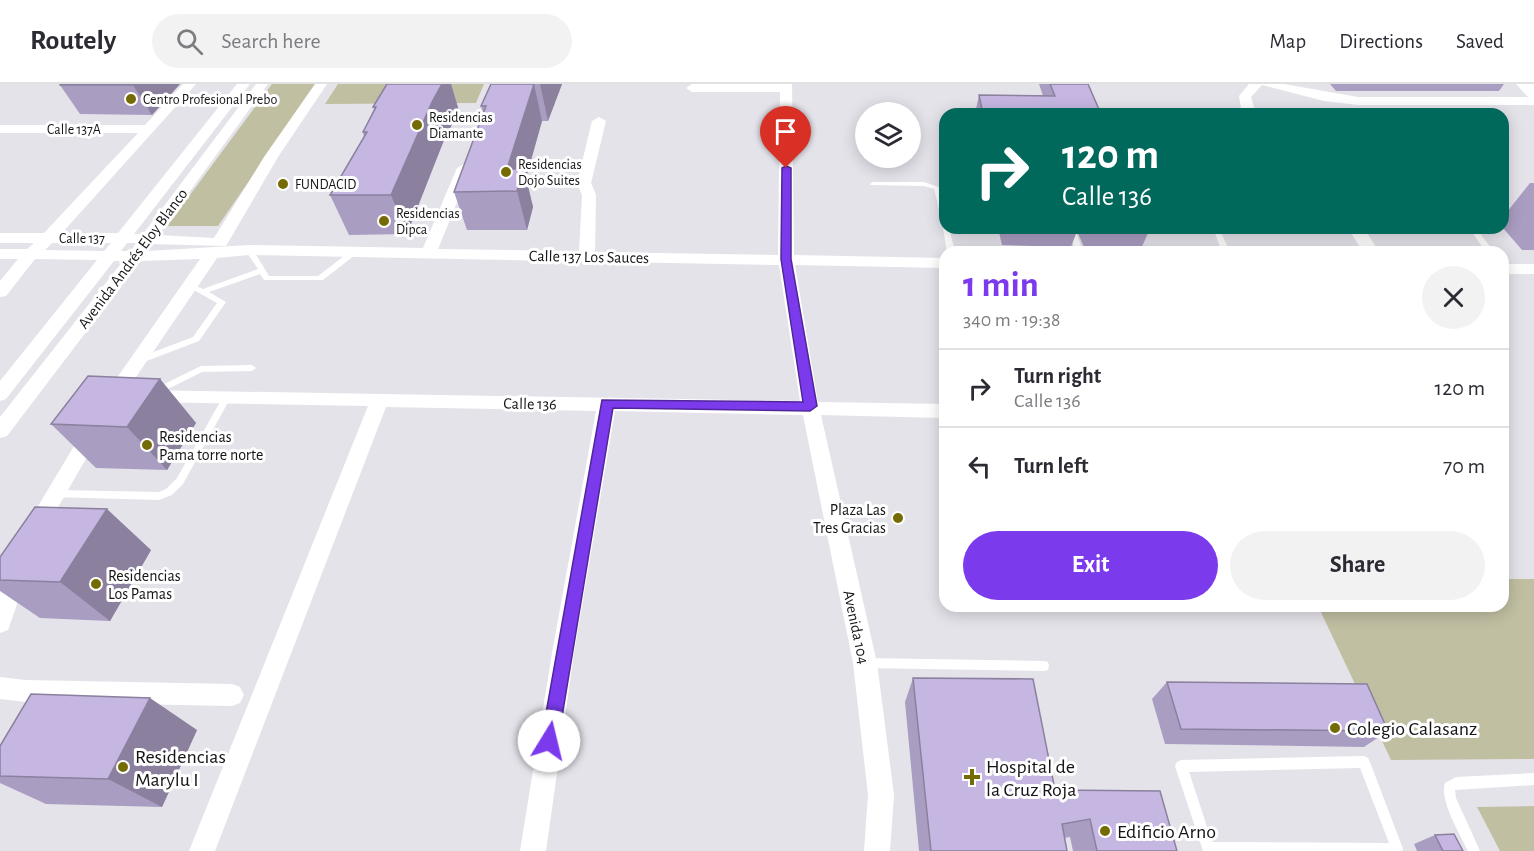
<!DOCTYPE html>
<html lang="en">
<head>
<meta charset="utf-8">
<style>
	body { margin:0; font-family:"Alegreya Sans",sans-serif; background:#f2f2f3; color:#2b2b33; height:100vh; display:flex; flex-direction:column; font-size:22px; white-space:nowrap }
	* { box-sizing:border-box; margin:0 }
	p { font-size:20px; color:#7c7c81 }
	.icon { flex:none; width:33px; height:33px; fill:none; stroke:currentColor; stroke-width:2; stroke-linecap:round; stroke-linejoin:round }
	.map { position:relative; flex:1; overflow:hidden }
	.drawer { position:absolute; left:939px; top:162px; width:570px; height:366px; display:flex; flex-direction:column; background:#fff; border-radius:18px; box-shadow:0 3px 15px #0003 }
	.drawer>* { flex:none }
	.top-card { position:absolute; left:939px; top:24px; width:570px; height:126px; border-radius:18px; box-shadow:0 3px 15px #0003; background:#00695c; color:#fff; overflow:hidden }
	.buttons { position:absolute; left:855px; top:18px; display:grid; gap:12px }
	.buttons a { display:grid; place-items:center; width:66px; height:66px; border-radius:50%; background:#fff; box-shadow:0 3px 15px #0003; font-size:30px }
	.pin { position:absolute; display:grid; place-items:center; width:51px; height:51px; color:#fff; margin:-62px -26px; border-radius:50% 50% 50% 0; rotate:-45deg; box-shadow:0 0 6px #0007 }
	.pin .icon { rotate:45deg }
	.me { position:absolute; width:66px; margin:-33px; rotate:9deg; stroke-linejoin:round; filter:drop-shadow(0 0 4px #0008) }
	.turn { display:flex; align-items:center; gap:21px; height:126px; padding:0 24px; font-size:27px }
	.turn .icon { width:78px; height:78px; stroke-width:2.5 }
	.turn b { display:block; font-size:42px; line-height:51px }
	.round { display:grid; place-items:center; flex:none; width:63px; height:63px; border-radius:32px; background:#f2f2f3 }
	.head { display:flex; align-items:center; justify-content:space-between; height:102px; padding:0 24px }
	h1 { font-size:36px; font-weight:700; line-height:45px; color:#7c3aed }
	.primary-button { display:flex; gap:12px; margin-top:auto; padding:12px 24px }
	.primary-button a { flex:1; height:69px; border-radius:36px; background:#7c3aed; color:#fff; font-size:24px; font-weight:700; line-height:69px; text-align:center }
	.primary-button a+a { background:#f2f2f3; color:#2b2b33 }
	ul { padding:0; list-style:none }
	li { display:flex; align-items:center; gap:18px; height:78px; padding:0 24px; border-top:2px solid #e1e1e2 }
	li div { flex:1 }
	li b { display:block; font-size:22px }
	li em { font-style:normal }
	header { display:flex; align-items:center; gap:36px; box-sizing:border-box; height:84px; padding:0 30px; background:#fff; border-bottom:2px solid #e1e1e2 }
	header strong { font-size:28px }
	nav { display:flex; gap:33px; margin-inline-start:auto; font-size:21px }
	.search { width:420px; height:54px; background:#f2f2f3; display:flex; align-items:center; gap:15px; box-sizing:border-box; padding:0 21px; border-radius:33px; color:#7c7c81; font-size:22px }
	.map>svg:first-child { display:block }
	.green { fill:#c1bfa2 }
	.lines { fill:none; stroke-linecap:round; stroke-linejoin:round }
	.lane { fill:#fff; fill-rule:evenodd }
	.street { fill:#fff; fill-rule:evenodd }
	.secondary { fill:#fff; fill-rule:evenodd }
	.wall { fill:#aa9dc2 }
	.shaded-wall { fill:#8b809e }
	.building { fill:#c6b7e2; stroke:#8b809e; stroke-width:1.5 }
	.route { fill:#7c3aed; stroke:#51269a; stroke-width:1.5 }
	.poi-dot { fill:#746b04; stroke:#fff; stroke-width:2 }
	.labels { text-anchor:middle; stroke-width:6; stroke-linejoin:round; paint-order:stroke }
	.far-poi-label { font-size:14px; fill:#141315; stroke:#fff; text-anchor:start }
	.far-street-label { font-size:14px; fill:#141315; stroke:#fff }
	.street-label { font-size:16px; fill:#141315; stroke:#fff }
	.poi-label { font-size:16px; fill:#141315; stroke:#fff; text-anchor:start }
	.near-poi-label { font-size:20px; fill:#141315; stroke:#fff; text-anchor:start }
</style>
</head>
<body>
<header>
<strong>Routely</strong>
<div class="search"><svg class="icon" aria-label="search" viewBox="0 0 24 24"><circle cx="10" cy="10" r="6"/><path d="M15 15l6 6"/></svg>Search here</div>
<nav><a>Map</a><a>Directions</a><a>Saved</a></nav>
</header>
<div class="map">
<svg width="1534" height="767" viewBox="0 0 1534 767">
	<rect width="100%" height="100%" fill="#e5e3ea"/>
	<g class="green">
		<polygon points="272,0 316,0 218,142 167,142"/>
		<polygon points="338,0 484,0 476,19 325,20"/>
		<polygon points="1503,495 1534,495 1534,675 1391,676 1318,522 1503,522"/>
		<polygon points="1534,722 1534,767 1500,767 1477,723"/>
	</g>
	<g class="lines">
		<g class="lane">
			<polygon points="873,98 924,98 939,103 945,123 945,139 942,137 934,105 924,102 871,101 870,100"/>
			<polygon points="944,142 949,144 955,168 947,168 943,144"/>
			<polygon points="1069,144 1075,144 1083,168 1075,168"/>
			<polygon points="1213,144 1219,144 1230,168 1222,168"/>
			<polygon points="1257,144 1263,144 1264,146 1261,148 1259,148"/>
			<polygon points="1469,144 1476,144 1494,168 1486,168"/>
			<polygon points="246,164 252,164 269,192 318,192 352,166 358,166 359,168 323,196 264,196 260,190 209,208 226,218 199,257 144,278 138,278 137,276 138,274 193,253 217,219 187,202 191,200 203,205 258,185 245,166"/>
			<polygon points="252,281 256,284 252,287 202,288 158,310 155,311 151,308 152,306 201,282"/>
			<polygon points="227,310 231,313 183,400 172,411 159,416 53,413 51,410 53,407 56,406 159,408 166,405 177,394 224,311"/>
			<polygon points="865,574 1044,577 1048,578 1049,582 1048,586 1044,587 865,584 861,583 860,579 861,575"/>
			<path d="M1364 672 1368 674 1370 678 1403 765 1402 767H1203L1175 682 1177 678 1181 676ZM1360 684 1389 759 1212 758 1189 688Z"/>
			<path d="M1534 689V701L1455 706 1456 714 1480 767H1468C1460 750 1439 716 1445 699L1456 693Z"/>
		</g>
		<g class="street">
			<path d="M183 0H196L62 149H118L237 0H250L134 150H143L256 0H268L158 151 214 154 264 73 315 0H327L278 73 226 162 152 160 147 167 249 161 423 164 457 84 464 80 471 84 438 165 579 167 582 111 577 99 592 37 599 33 606 37 591 99 596 111 595 168 778 171 780 8H692L686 4 692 0H792L794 171 945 174V184L795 181 818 318 945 320V334L821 331 877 579 894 711 890 767H864L868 711 853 579 803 331 615 327 574 569 546 767H520L552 569 596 327 386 323 215 767H189L368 322 148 318 142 316 139 311 142 306 800 317 779 181 249 171 217 174 117 321H105L102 316 105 311 200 175 140 177 7 352 0 354V333L123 177H114L6 315 0 317V297L97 176 35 175 6 212 0 213V197L18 175H0V165H27L34 159H0V149H44L138 49H0V41H145ZM52 159H111L104 167 45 166ZM127 159H136L131 167H121Z"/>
			<polygon points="1249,0 1284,0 1358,13 1534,13 1534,21 1358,21 1324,17 1262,1 1251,13 1256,30 1242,30 1239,12"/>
			<polygon points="1348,144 1364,144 1379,168 1363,168"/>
			<rect x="1503" y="180" width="31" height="10"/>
			<polygon points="93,340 100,342 102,347 42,451 35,454 28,451 25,445 28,439 86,342"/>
			<polygon points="17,480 25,482 28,489 8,546 0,549 0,507 9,482"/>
			<polygon points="0,593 25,596 232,600 240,603 244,611 240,619 232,622 25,618 0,615"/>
		</g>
		<polygon class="secondary" points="1516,0 1534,0 1534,14 1528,13"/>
	</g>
	<g class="wall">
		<polygon points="60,0 180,0 152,31 80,30 60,1"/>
		<polygon points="387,0 451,0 459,27 444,56 407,150 349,151 330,111 364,53 363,48 374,25 373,23"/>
		<polygon points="491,0 562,0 548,37 542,37 526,94 533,123 527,146 467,146 454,108 483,29 481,22"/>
		<polygon points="1039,0 1088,0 1101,30 975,30 979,11 1043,12"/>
		<polygon points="1330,0 1504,0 1499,7 1336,7"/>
		<polygon points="1530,99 1534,99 1534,166 1522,166 1503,144 1503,133"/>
		<polygon points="998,144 1148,144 1149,147 1140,167 1084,163 1077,147 1071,163 1002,161"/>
		<polygon points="160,295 196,339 167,386 96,384 51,340"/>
		<polygon points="151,466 110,537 40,534 0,507 0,473"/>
		<polygon points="1125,522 1323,522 1320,525 1127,528"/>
		<polygon points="913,594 1055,706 1177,767 1073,767 1070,753 1064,754 1067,767 919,767 905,618"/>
		<polygon points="1167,598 1388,647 1364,663 1165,660 1152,615"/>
		<polygon points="197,646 162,723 46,720 0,699 0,662"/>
		<polygon points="1435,751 1463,767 1417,767 1414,760"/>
	</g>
	<g class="shaded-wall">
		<polygon points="134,0 180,0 152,31 133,1"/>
		<polygon points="420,0 451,0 459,27 444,56 407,150 391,111"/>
		<polygon points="534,0 542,37 526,94 533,123 527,146 517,107 507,85"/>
		<polygon points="540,0 562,0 548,37"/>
		<polygon points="160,295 196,339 167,386 127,343"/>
		<polygon points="107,425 151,466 110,537 60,498"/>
		<polygon points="150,614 197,646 162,723 108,695"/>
	</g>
	<g class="building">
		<polygon points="60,0 134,0 133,1 60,1"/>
		<polygon points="387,0 442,0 432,18 391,111 330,111 367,48 363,48 376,23 373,23"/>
		<polygon points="491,0 534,0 507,85 523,85 517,107 454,108 486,22 481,22"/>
		<polygon points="1050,0 1088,0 1101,30 983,30 979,11 1055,12"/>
		<polygon points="1099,144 1148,144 1149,147"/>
		<polygon points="88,292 160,295 127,343 51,340"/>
		<polygon points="35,423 107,425 60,498 0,496 0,473"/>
		<polygon points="913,594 1033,595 1055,706 1160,707 1177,767 1097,767 1090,735 1062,740 1067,767 931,767"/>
		<polygon points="1167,598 1367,600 1388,647 1181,645"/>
		<polygon points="31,610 150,614 108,695 0,692 0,662"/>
		<polygon points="1454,750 1463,767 1443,767 1435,751"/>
	</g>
	<polygon class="route" points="786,82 791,84 791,175 817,322 810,327 613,324 558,657 555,663 549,665 543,663 541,657 602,316 803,318 781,175 782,84"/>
	<g class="poi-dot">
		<circle cx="131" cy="15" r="6"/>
		<circle cx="417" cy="41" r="6"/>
		<circle cx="506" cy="88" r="6"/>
		<circle cx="283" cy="100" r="6"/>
		<circle cx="384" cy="137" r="6"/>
		<circle cx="147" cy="361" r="6"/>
		<circle cx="898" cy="434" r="6"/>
		<circle cx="96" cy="500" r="6"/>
		<circle cx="1335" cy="644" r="6"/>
		<circle cx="123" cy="683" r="6"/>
		<path d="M969 684h6v6h6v6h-6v6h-6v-6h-6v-6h6z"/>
		<circle cx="1105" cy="747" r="6"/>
	</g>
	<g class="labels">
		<g class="far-poi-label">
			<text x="143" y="20">Centro Profesional Prebo</text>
			<text x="429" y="38">Residencias<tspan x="429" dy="16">Diamante</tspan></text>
			<text x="518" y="85">Residencias<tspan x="518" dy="16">Dojo Suites</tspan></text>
			<text x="295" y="105">FUNDACID</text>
			<text x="396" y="134">Residencias<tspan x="396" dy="16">Dipca</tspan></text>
		</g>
		<g class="far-street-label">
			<text x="74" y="50">Calle 137A</text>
			<text x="82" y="159">Calle 137</text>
		</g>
		<g class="street-label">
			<text transform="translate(589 172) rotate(1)" y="6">Calle 137 Los Sauces</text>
			<text transform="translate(132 174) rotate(-53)" y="6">Avenida Andrés Eloy Blanco</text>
			<text transform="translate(530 319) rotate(1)" y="6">Calle 136</text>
			<text transform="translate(857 543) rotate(78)" y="6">Avenida 104</text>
		</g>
		<g class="poi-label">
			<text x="159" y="358">Residencias<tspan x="159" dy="18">Pama torre norte</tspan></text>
			<text x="886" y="431" text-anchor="end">Plaza Las<tspan x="886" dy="18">Tres Gracias</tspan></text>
			<text x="108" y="497">Residencias<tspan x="108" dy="18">Los Pamas</tspan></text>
		</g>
		<g class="near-poi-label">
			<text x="1347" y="651">Colegio Calasanz</text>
			<text x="135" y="679">Residencias<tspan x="135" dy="23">Marylu I</tspan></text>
			<text x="986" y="689">Hospital de<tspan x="986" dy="23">la Cruz Roja</tspan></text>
			<text x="1117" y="754">Edificio Arno</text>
		</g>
	</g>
</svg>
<div class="buttons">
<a><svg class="icon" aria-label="layers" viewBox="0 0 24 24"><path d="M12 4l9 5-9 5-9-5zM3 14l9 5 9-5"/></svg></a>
</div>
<div class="pin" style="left:786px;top:84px;background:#d93025"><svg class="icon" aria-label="arrive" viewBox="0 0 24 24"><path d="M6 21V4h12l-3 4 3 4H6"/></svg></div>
<svg class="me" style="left:549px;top:657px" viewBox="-20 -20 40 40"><circle r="19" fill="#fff"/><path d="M0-13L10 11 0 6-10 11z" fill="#7c3aed"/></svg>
<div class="top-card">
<div class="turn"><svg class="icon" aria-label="right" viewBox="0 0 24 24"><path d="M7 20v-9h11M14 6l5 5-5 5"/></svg><div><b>120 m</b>Calle 136</div></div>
</div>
<section class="drawer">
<div class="head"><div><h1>1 min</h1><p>340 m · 19:38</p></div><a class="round"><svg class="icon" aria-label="close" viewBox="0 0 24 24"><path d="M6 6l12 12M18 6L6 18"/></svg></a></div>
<ul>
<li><svg class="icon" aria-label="right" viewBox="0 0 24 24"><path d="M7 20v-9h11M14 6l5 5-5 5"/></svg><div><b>Turn right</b><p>Calle 136</p></div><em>120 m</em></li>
<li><svg class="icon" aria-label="left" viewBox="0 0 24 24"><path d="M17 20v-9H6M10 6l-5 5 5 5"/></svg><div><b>Turn left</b></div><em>70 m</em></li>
</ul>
<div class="primary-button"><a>Exit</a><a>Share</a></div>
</section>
</div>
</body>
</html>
